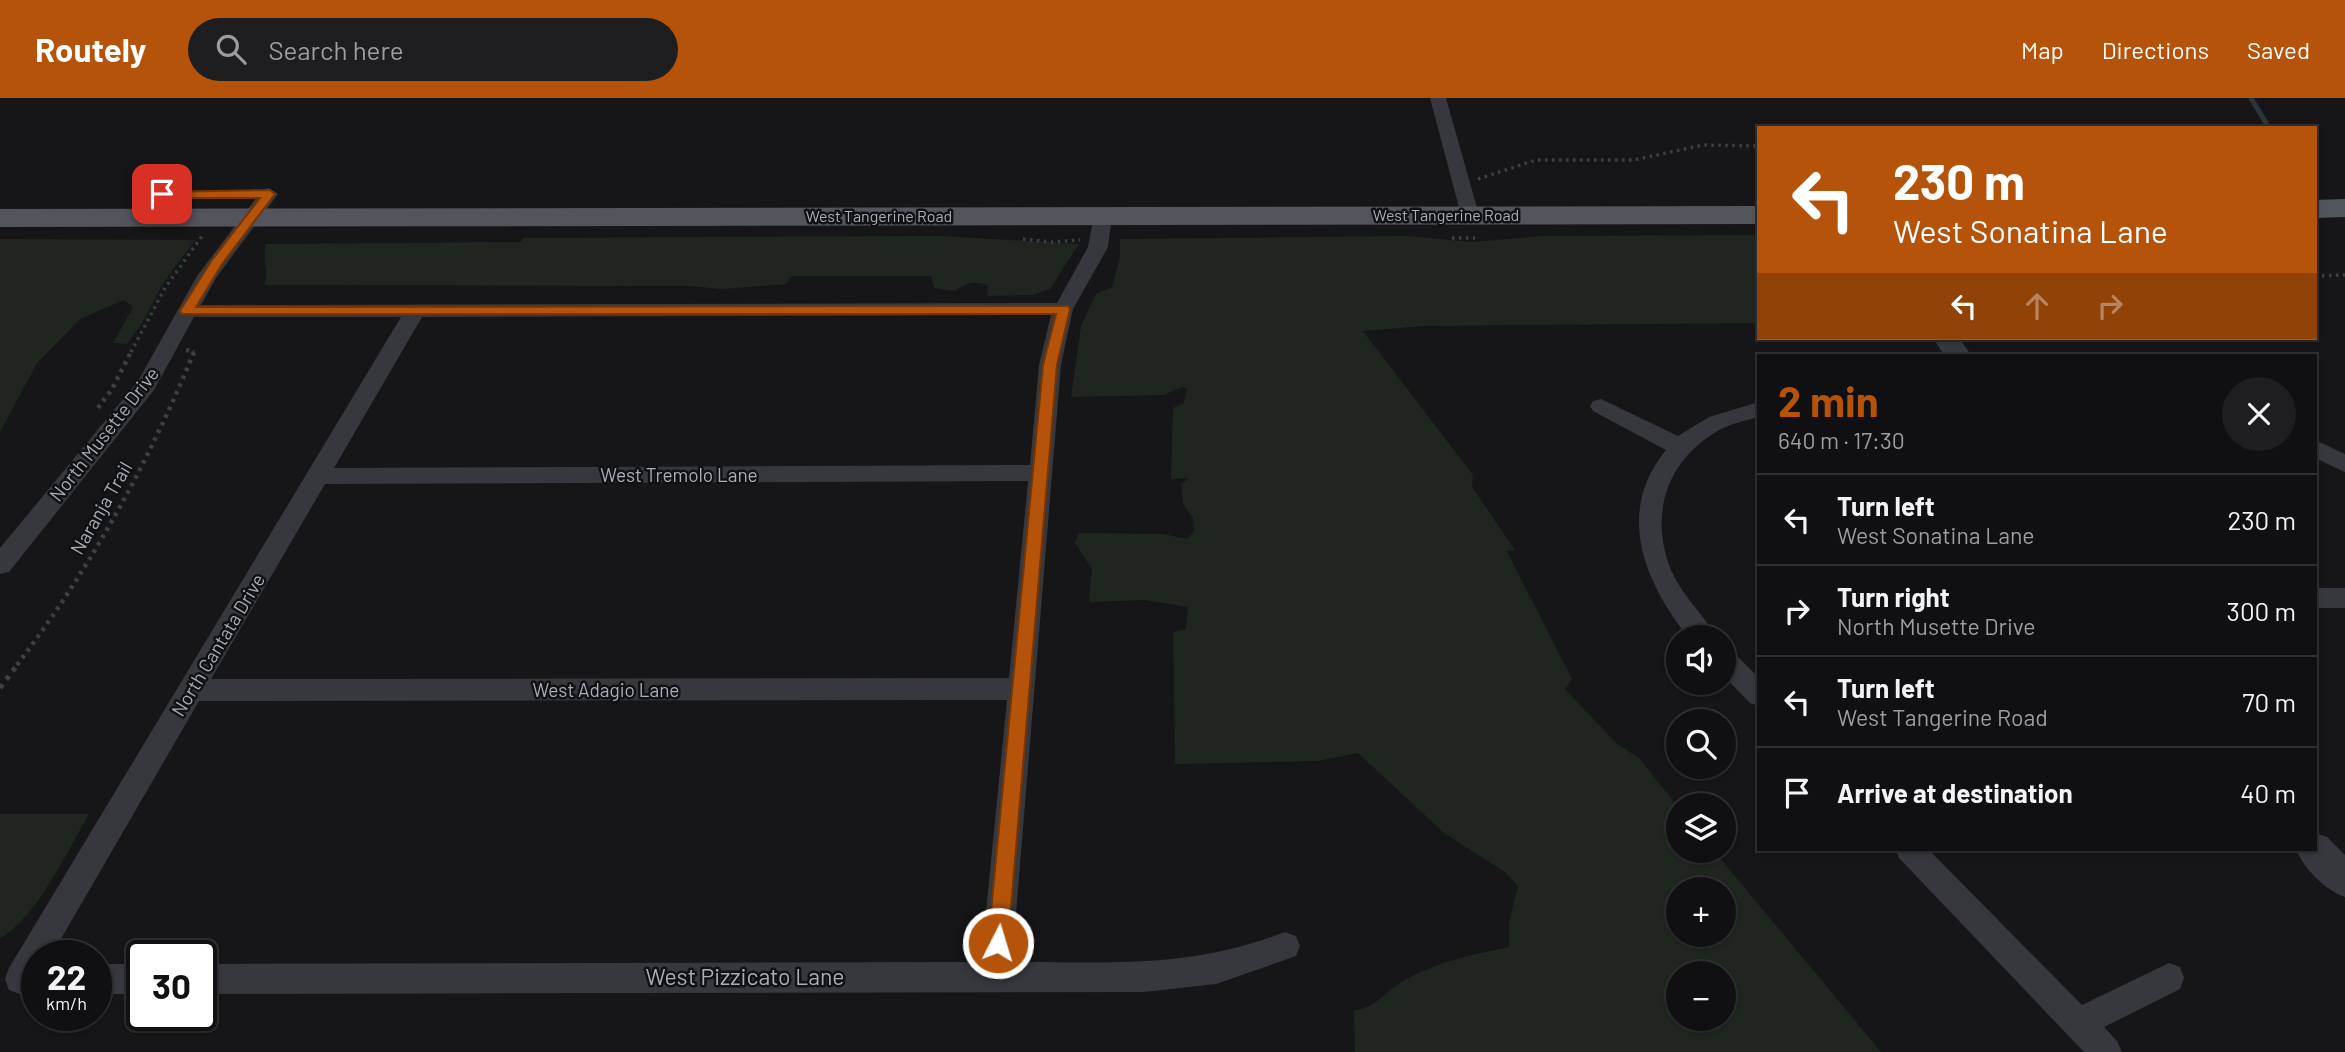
<!DOCTYPE html>
<html lang="en">
<head>
<meta charset="utf-8">
<style>
	body { margin:0; font-family:Barlow,sans-serif; background:#1e1e20; color:#f1f3f6; height:100vh; display:flex; flex-direction:column; font-size:26px; white-space:nowrap }
	* { box-sizing:border-box; margin:0 }
	p { font-size:23px; color:#9c9d9f }
	.icon { flex:none; width:38px; height:38px; fill:none; stroke:currentColor; stroke-width:2; stroke-linecap:round; stroke-linejoin:round }
	.map { position:relative; flex:1; overflow:hidden }
	.side { position:absolute; left:1757px; top:256px; width:560px; height:497px; display:flex; flex-direction:column; background:#101012; border-radius:0px; box-shadow:0 2px 5px #0004,0 0 0 2px #303032 }
	.side>* { flex:none }
	.guide { position:absolute; left:1757px; top:28px; width:560px; height:214px; border-radius:0px; box-shadow:0 2px 5px #0004,0 0 0 2px #303032; background:#b45309; color:#fff; overflow:hidden }
	.tools { position:absolute; left:1666px; top:527px; display:grid; gap:14px }
	.tools a { display:grid; place-items:center; width:70px; height:70px; border-radius:50%; background:#101012; box-shadow:0 2px 5px #0004,0 0 0 2px #303032; font-size:35px }
	.speed { position:absolute; left:21px; top:842px; display:flex; gap:14px; font-size:35px; font-weight:700; text-align:center }
	.speed>* { display:grid; place-content:center; width:91px; height:91px; border-radius:50%; background:#101012; box-shadow:0 2px 5px #0004,0 0 0 2px #303032; line-height:1 }
	.speed small { font-size:18px; font-weight:400 }
	.speed .limit { border:4px solid #111; border-radius:10px; background:#fff; color:#111 }
	.pin { position:absolute; display:grid; place-items:center; width:60px; height:60px; color:#fff; margin:-30px; border-radius:14px; box-shadow:0 4px 10px #0006 }
	.me { position:absolute; width:77px; margin:-38px; rotate:5deg; stroke-linejoin:round; filter:drop-shadow(0 0 5px #0008) }
	.turn { display:flex; align-items:center; gap:24px; height:147px; padding:0 21px; font-size:32px }
	.turn .icon { width:91px; height:91px; stroke-width:2.5 }
	.turn b { display:block; font-size:49px; line-height:60px }
	.lanes { display:flex; align-items:center; height:66px; padding:0 21px; background:#0003; justify-content:center; gap:35px; direction:ltr }
	.lanes .off { opacity:.35 }
	.round { display:grid; place-items:center; flex:none; width:74px; height:74px; border-radius:37px; background:#1e1e20 }
	.overview { display:flex; align-items:center; justify-content:space-between; height:119px; padding:0 21px }
	h1 { font-size:42px; font-weight:700; line-height:52px; color:#b45309 }
	ul { padding:0; list-style:none }
	li { display:flex; align-items:center; gap:21px; height:91px; padding:0 21px; border-top:2px solid #303032 }
	li div { flex:1 }
	li b { display:block; font-size:26px }
	li em { font-style:normal }
	header { display:flex; align-items:center; gap:42px; box-sizing:border-box; height:98px; padding:0 35px; background:#b45309; color:#fff }
	header strong { font-size:33px }
	nav { display:flex; gap:38px; margin-inline-start:auto; font-size:24px }
	.search { width:490px; height:63px; background:#1e1e20; display:flex; align-items:center; gap:18px; box-sizing:border-box; padding:0 24px; border-radius:38px; color:#9c9d9f; font-size:26px }
	.map>svg:first-child { display:block }
	.green { fill:#1e261f; fill-rule:evenodd }
	.lines { fill:none; stroke-linecap:round; stroke-linejoin:round }
	.stream { stroke:#2c353c; stroke-width:5 }
	.path-far2 { stroke:#3d3f44; stroke-width:3.5; stroke-dasharray:2.5 4.5; stroke-linecap:butt }
	.path-far1 { stroke:#3d3f44; stroke-width:4.5; stroke-dasharray:3.5 5; stroke-linecap:butt }
	.path { stroke:#3d3f44; stroke-width:5; stroke-dasharray:4.5 6; stroke-linecap:butt }
	.minor { fill:#37383d; fill-rule:evenodd }
	.tertiary { fill:#37383d; fill-rule:evenodd }
	.primary { fill:#53555c; fill-rule:evenodd }
	.route { fill:#b45309; stroke:#753606; stroke-width:2 }
	.labels { text-anchor:middle; stroke-width:5; stroke-linejoin:round; paint-order:stroke }
	.far-street-label { font-size:16px; fill:#a8adb8; stroke:#111113 }
	.street-label { font-size:19px; fill:#a8adb8; stroke:#111113 }
	.near-street-label { font-size:23px; fill:#a8adb8; stroke:#111113 }
</style>
</head>
<body>
<header>
<strong>Routely</strong>
<div class="search"><svg class="icon" aria-label="search" viewBox="0 0 24 24"><circle cx="10" cy="10" r="6"/><path d="M15 15l6 6"/></svg>Search here</div>
<nav><a>Map</a><a>Directions</a><a>Saved</a></nav>
</header>
<div class="map">
<svg width="2345" height="954" viewBox="0 0 2345 954">
	<rect width="100%" height="100%" fill="#161618"/>
	<g class="green">
		<path d="M1759 137V225L1425 228 1363 233 1473 377 1472 389 1515 452 1507 453 1572 581 1565 591 1616 645 1639 660 1678 709V752L1714 753 1881 954H1355L1354 913C1380 907 1380 898 1400 885 1434 864 1471 857 1509 849V824L1518 788 1505 774 1444 735 1358 655 1318 663 1175 666 1173 534 1186 531 1188 509 1145 502 1089 504 1092 471 1075 445 1079 435 1163 436 1187 441 1194 433 1193 420 1183 406 1181 386 1189 380 1171 381 1173 310 1184 305 1187 291 1182 289 1164 297 1071 299 1081 228 1096 196 1112 189 1120 159V141L1406 138 1472 144 1543 138ZM1724 791V836H1678V791ZM1678 875H1724V920H1678Z"/>
		<path d="M940 138 1079 146 1050 191 1032 197 987 198 988 188C975 182 966 185 955 193L934 190 931 178H792L786 186 722 191 689 188 264 187C270 174 261 163 266 146L521 144 523 140Z"/>
		<polygon points="0,141 195,142 162,187 144,222 127,246 113,245 133,209 124,202 80,221 37,265 0,334"/>
		<path d="M0 716H89C69 750 35 823 0 840Z"/>
	</g>
	<g class="lines">
		<polyline class="stream" points="2251,0 2269,30"/>
		<g class="path-far2">
			<polyline points="2173,30 2205,30"/>
			<polyline points="1478,81 1536,62 1634,62 1703,47 1759,48"/>
			<polyline points="1452,140 1475,140"/>
			<polyline points="1023,141 1052,144 1080,142"/>
			<polyline points="2315,178 2345,177"/>
			<polyline points="186,252 194,254"/>
			<polyline points="131,254 165,190 202,138"/>
		</g>
		<g class="path-far1">
			<polyline points="98,310 112,291 132,252"/>
			<path d="M17 567C90 471 148 366 194 254L187 252"/>
		</g>
		<polyline class="path" points="0,590 18,566"/>
		<g class="minor">
			<polygon points="1430,0 1446,0 1479,117 1477,121 1470,123 1461,117"/>
			<path d="M269 90 278 96 216 180 201 207 1057 205 1088 149 1094 117 1103 111 1110 113 1112 117 1108 149 1073 211 1061 267 1012 864C1111 864 1190 871 1285 834L1296 838 1300 848 1296 858 1216 886 1144 894 201 896V866L981 864 1007 602 199 603 51 858H37C37 877 41 888 20 896L9 892 5 881 9 870 401 219H194L154 292 9 474 0 476V450L138 283 197 178 262 92ZM1051 217 1039 267 1030 367 334 370 422 219ZM1028 383 1009 580 211 581 325 386Z"/>
			<path d="M1601 301 1678 338 1709 319 1759 304V319C1747 322 1734 325 1723 330 1668 359 1648 414 1671 472 1682 498 1703 515 1716 539H1688C1644 483 1615 414 1666 352L1593 313 1590 308 1593 303Z"/>
			<polygon points="2315,342 2345,356 2345,374 2315,360"/>
			<rect x="2315" y="490" width="30" height="20"/>
			<polygon points="1724,551 1733,554 1759,580 1759,608 1750,605 1724,578"/>
			<polygon points="1895,751 1928,751 2082,907 2169,865 2180,869 2184,880 2180,891 2104,929 2117,943 2122,954 2084,954 1899,760"/>
			<rect x="96" y="866" width="46" height="30"/>
		</g>
		<g class="tertiary">
			<polygon points="1933,240 1959,240 1971,257 1944,257"/>
			<path d="M2315 735 2327 739 2345 757V799C2325 792 2304 771 2296 751H2315Z"/>
		</g>
		<g class="primary">
			<polygon points="2345,101 2345,119 2315,120 2315,102"/>
			<polygon points="1759,108 1759,126 0,129 0,111"/>
		</g>
	</g>
	<polygon class="route" points="270,92 275,96 222,166 196,209 1068,208 1070,211 1057,267 1008,845 1005,852 998,855 991,852 988,845 1043,267 1056,216 182,216 180,213 212,162 260,100 162,100 157,99 157,94"/>
	<g class="labels">
		<g class="far-street-label">
			<text x="1446" y="123">West Tangerine Road</text>
			<text x="879" y="124">West Tangerine Road</text>
		</g>
		<g class="street-label">
			<text transform="translate(104 336) rotate(-52)" y="7">North Musette Drive</text>
			<text x="679" y="384">West Tremolo Lane</text>
			<text transform="translate(101 410) rotate(-60)" y="7">Naranja Trail</text>
			<text transform="translate(218 547) rotate(-59)" y="7">North Cantata Drive</text>
			<text x="606" y="599">West Adagio Lane</text>
		</g>
		<g class="near-street-label">
			<text x="745" y="887">West Pizzicato Lane</text>
		</g>
	</g>
</svg>
<div class="tools">
<a><svg class="icon" aria-label="sound" viewBox="0 0 24 24"><path d="M4 9h4l5-4v14l-5-4H4zM17 9q2 3 0 6"/></svg></a>
<a><svg class="icon" aria-label="search" viewBox="0 0 24 24"><circle cx="10" cy="10" r="6"/><path d="M15 15l6 6"/></svg></a>
<a><svg class="icon" aria-label="layers" viewBox="0 0 24 24"><path d="M12 4l9 5-9 5-9-5zM3 14l9 5 9-5"/></svg></a>
<a>+</a>
<a>−</a>
</div>
<div class="speed"><div>22<small>km/h</small></div><div class="limit">30</div></div>
<div class="pin" style="left:162px;top:96px;background:#d93025"><svg class="icon" aria-label="arrive" viewBox="0 0 24 24"><path d="M6 21V4h12l-3 4 3 4H6"/></svg></div>
<svg class="me" style="left:998px;top:845px" viewBox="-20 -20 40 40"><circle r="17" fill="#b45309" stroke="#fff" stroke-width="3"/><path d="M0-11L8 9 0 5-8 9z" fill="#fff"/></svg>
<div class="guide">
<div class="turn"><svg class="icon" aria-label="left" viewBox="0 0 24 24"><path d="M17 20v-9H6M10 6l-5 5 5 5"/></svg><div><b>230 m</b>West Sonatina Lane</div></div>
<div class="lanes"><svg class="icon" aria-label="left" viewBox="0 0 24 24"><path d="M17 20v-9H6M10 6l-5 5 5 5"/></svg><svg class="icon off" aria-label="ahead" viewBox="0 0 24 24"><path d="M12 20V5M6 11l6-6 6 6"/></svg><svg class="icon off" aria-label="right" viewBox="0 0 24 24"><path d="M7 20v-9h11M14 6l5 5-5 5"/></svg></div>
</div>
<section class="side">
<div class="overview"><div><h1>2 min</h1><p>640 m · 17:30</p></div><a class="round"><svg class="icon" aria-label="close" viewBox="0 0 24 24"><path d="M6 6l12 12M18 6L6 18"/></svg></a></div>
<ul>
<li><svg class="icon" aria-label="left" viewBox="0 0 24 24"><path d="M17 20v-9H6M10 6l-5 5 5 5"/></svg><div><b>Turn left</b><p>West Sonatina Lane</p></div><em>230 m</em></li>
<li><svg class="icon" aria-label="right" viewBox="0 0 24 24"><path d="M7 20v-9h11M14 6l5 5-5 5"/></svg><div><b>Turn right</b><p>North Musette Drive</p></div><em>300 m</em></li>
<li><svg class="icon" aria-label="left" viewBox="0 0 24 24"><path d="M17 20v-9H6M10 6l-5 5 5 5"/></svg><div><b>Turn left</b><p>West Tangerine Road</p></div><em>70 m</em></li>
<li><svg class="icon" aria-label="arrive" viewBox="0 0 24 24"><path d="M6 21V4h12l-3 4 3 4H6"/></svg><div><b>Arrive at destination</b></div><em>40 m</em></li>
</ul>
</section>
</div>
</body>
</html>
